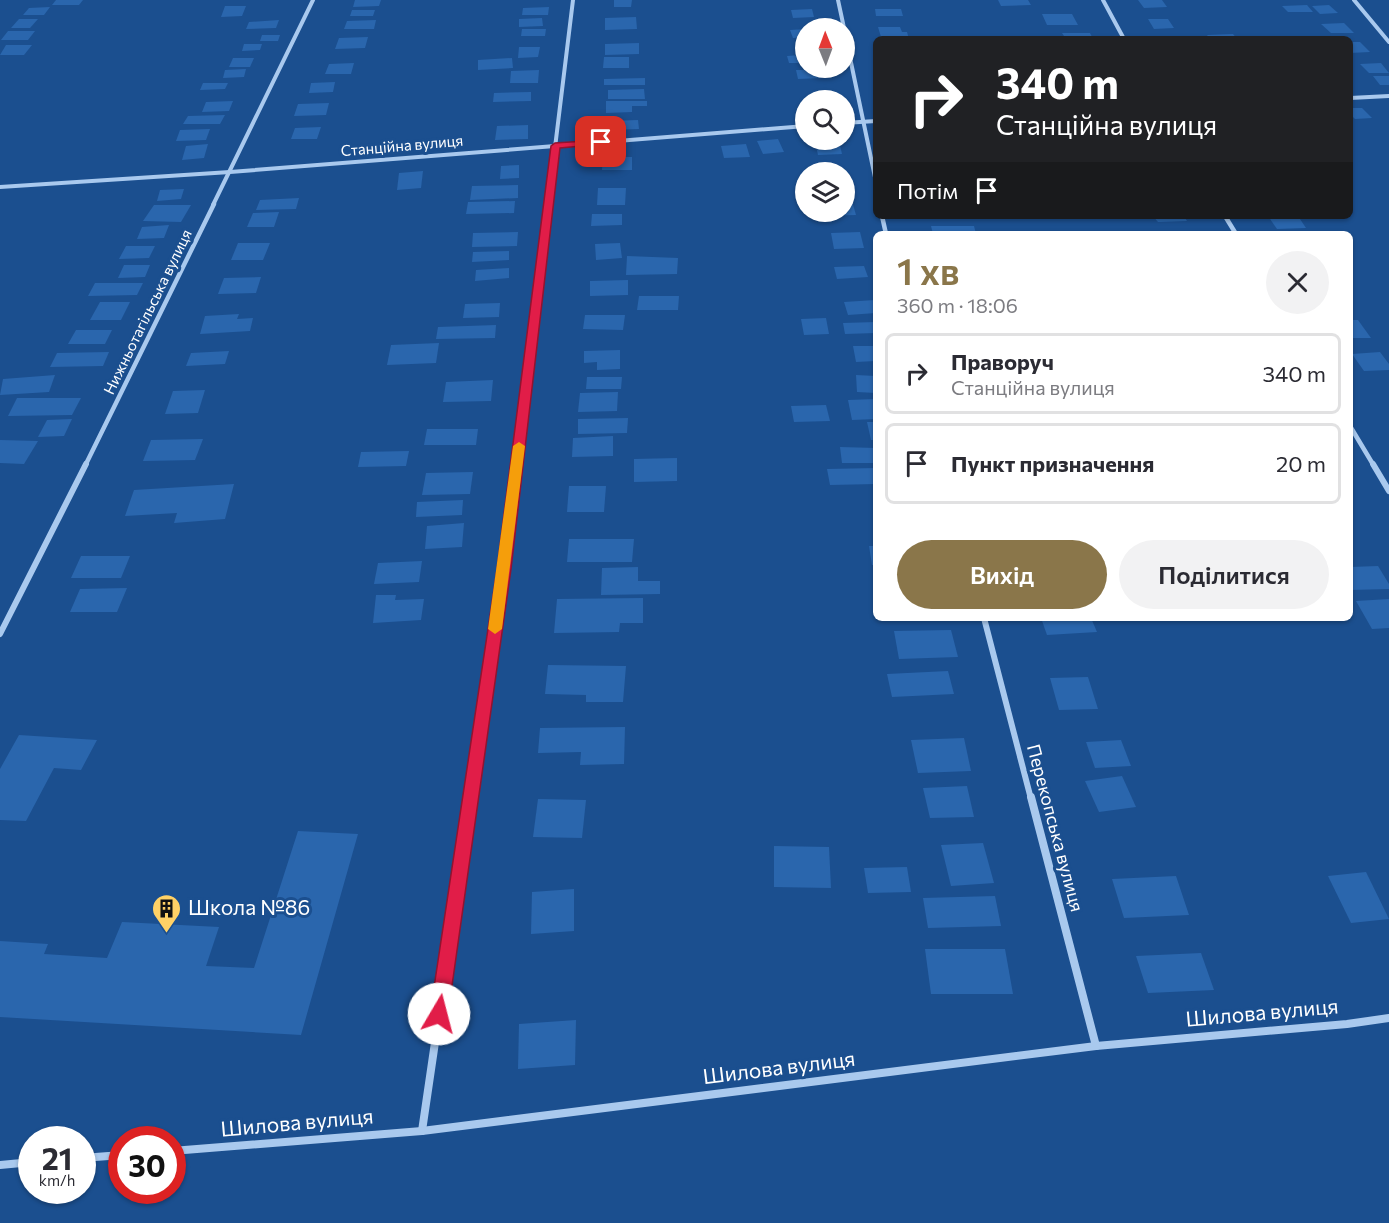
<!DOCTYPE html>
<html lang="uk">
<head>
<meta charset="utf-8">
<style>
	body { margin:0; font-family:Commissioner,sans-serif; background:#f2f2f3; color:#2b2b33; height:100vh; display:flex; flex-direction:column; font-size:22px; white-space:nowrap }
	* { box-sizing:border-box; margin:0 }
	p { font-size:20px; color:#7c7c81 }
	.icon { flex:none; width:33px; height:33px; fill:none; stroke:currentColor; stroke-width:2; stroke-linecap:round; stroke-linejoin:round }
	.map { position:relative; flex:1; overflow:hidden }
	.panel { position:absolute; left:873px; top:231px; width:480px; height:390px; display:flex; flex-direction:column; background:#fff; border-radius:9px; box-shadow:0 2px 4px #0004 }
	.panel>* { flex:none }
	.hud { position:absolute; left:873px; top:36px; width:480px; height:183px; border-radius:9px; box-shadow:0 2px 4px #0004; background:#202124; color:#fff; overflow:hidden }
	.needle { width:39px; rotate:359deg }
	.fabs { position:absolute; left:795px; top:18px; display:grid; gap:12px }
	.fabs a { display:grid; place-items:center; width:60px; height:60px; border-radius:50%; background:#fff; box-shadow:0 2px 4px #0004; font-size:30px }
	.speed { position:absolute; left:18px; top:1126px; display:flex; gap:12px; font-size:30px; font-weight:700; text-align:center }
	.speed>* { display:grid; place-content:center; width:78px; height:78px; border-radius:50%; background:#fff; box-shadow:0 2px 4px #0004; line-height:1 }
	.speed small { font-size:15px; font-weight:400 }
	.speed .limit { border:9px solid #d22; background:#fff; color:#111 }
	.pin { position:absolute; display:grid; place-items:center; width:51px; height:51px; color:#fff; margin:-26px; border-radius:12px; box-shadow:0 3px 9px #0006 }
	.me { position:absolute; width:66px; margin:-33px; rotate:8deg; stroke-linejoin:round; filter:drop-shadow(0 0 4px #0008) }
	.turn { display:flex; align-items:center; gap:21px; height:126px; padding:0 24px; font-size:27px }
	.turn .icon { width:78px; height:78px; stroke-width:2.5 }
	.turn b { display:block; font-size:42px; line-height:51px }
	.then { display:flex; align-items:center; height:57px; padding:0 24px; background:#0003; gap:12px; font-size:22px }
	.round { display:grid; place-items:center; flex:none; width:63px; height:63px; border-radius:32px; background:#f2f2f3 }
	.headline { display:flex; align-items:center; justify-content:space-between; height:102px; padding:0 24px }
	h1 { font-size:36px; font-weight:600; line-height:45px; color:#8a764a }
	.button { display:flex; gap:12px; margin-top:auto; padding:12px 24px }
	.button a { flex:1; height:69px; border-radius:36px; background:#8a764a; color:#fff; font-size:24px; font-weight:600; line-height:69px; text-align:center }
	.button a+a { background:#f2f2f3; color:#2b2b33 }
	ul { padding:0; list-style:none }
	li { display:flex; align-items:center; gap:18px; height:81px; margin:0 12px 9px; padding:0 12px; border:3px solid #e1e1e2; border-radius:9px }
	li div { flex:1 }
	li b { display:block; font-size:22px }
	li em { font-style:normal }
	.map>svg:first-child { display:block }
	.building { fill:#2a66ad }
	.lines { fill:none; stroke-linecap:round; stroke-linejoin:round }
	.minor-far3 { stroke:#a9c9ee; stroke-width:4 }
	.minor-far2 { stroke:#a9c9ee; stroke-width:4.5 }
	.minor-far1 { stroke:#a9c9ee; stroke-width:6 }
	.minor { stroke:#a9c9ee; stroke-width:8 }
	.route { fill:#e11d48; stroke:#92132f; stroke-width:1.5 }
	.slow { fill:#f59e0b }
	.labels { text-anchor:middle; stroke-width:6; stroke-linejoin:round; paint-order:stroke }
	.far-street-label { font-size:15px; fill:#fff; stroke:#1b4f8f }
	.street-label { font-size:18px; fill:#fff; stroke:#1b4f8f }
	.near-poi-label { font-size:21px; fill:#fff; stroke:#1b4f8f; text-anchor:start }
	.near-street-label { font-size:21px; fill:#fff; stroke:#1b4f8f }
</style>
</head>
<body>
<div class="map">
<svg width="1389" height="1223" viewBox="0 0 1389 1223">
	<rect width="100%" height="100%" fill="#1b4f8f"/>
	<g class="building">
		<polygon points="56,0 83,0 79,5 52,5"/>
		<polygon points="355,0 381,0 379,6 353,7"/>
		<polygon points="614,0 632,0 631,7 614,7"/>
		<polygon points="998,0 1028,0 1031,5 1001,6"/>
		<polygon points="1138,0 1162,0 1167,7 1144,8"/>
		<polygon points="1307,5 1313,12 1288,12 1282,6"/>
		<polygon points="1329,5 1338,13 1320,14 1312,6"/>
		<polygon points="225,6 246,6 242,16 221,17"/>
		<polygon points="50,7 44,15 23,15 29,8"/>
		<polygon points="549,7 548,15 522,15 523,8"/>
		<polygon points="812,9 814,17 793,18 791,10"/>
		<polygon points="875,9 901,9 903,16 876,16"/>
		<polygon points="352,10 375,10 373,16 350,16"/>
		<polygon points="1042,14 1072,14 1078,25 1047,25"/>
		<polygon points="636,17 637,29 605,30 605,18"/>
		<polygon points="542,18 543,26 519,27 519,19"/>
		<polygon points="19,19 38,19 30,28 11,28"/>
		<polygon points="1148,19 1168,19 1174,28 1154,29"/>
		<polygon points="279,20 276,28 246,29 249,22"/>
		<polygon points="376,20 374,29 344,29 347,21"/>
		<polygon points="1344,23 1354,33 1331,33 1321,24"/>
		<polygon points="878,27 900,27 902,32 907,32 909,39 881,37"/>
		<polygon points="522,29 546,29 545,36 521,36"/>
		<polygon points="806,29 806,37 793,38 790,30"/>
		<polygon points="8,31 35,31 28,40 1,40"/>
		<polygon points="1062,33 1090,33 1093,39 1066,39"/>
		<polygon points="1233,34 1237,39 1210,39 1207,35"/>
		<polygon points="262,35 280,35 278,41 260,41"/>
		<polygon points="368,37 365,48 335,49 339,38"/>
		<polygon points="1350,42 1360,42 1370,52 1350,53"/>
		<polygon points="639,43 639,54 605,55 605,44"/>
		<polygon points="244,44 262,44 260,50 242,51"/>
		<polygon points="6,45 32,45 24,55 0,55"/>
		<polygon points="519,47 540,47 538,57 518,58"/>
		<polygon points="798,50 806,50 806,63 789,63 787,56 800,55"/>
		<polygon points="604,57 629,57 629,68 603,68"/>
		<polygon points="233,58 254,58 250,67 229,67"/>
		<polygon points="512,58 513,68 478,70 478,60"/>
		<polygon points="354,63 351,74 325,74 329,64"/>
		<polygon points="1381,63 1389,73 1369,73 1360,64"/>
		<polygon points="246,69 244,77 223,78 225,70"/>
		<polygon points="539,70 538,83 510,83 511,71"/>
		<polygon points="796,70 820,70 822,78 798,79"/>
		<polygon points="1373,76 1389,76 1389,85 1380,85"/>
		<polygon points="645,78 645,85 604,85 604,79"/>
		<polygon points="335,82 333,92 309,93 311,83"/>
		<polygon points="203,83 228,83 225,89 200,90"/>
		<polygon points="644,89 645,99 608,99 608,90"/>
		<polygon points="531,92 531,101 493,102 494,93"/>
		<polygon points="233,101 229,111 202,112 206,102"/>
		<polygon points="606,101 647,101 647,106 632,106 632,112 606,113"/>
		<polygon points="329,103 326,115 294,116 298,104"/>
		<polygon points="1350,108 1362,108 1372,118 1355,119 1350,114"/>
		<polygon points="225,115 220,124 183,124 188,116"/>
		<polygon points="638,120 639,129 610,130 609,121"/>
		<polygon points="528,125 528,139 495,140 497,126"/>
		<polygon points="321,127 317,139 291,139 295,128"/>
		<polygon points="210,129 206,140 176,141 180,130"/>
		<polygon points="778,139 784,152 763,154 757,141"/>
		<polygon points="839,141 842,154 818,155 815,142"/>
		<polygon points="208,144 204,158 182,160 186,146"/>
		<polygon points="746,144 750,157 724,158 721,146"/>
		<polygon points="603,157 632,157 632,170 602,170"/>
		<polygon points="519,165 519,178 500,179 501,166"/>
		<polygon points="423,171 421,188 397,190 399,173"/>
		<polygon points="518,185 518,198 470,200 472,186"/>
		<polygon points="598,188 626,188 625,205 597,205"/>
		<polygon points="184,189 181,199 157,201 160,190"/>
		<polygon points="299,198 296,209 256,210 260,200"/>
		<polygon points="515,201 514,213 466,214 468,202"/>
		<polygon points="852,201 856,215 822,216 821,212 844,212 844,202"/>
		<polygon points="154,205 191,205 181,222 143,221"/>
		<polygon points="279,212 274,227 247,227 253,213"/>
		<polygon points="592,214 622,214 622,225 591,226"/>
		<polygon points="1153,216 1184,216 1187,221 1158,222"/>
		<polygon points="1268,216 1298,216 1306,228 1277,229"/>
		<polygon points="169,225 164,238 137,239 142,227"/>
		<polygon points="931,226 974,226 976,234 933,234"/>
		<polygon points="518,232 517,246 472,247 473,233"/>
		<polygon points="860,232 864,248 834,249 831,233"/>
		<polygon points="238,243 270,243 263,260 231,260"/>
		<polygon points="620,243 622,258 596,260 595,244"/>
		<polygon points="126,246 155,246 149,258 119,259"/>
		<polygon points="509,251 509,260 472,262 473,252"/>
		<polygon points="627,256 678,258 677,274 626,275"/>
		<polygon points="124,265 150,265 145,277 118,278"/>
		<polygon points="864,266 868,277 837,279 834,267"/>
		<polygon points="509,268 509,278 475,281 476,270"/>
		<polygon points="261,277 256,293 218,294 224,278"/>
		<polygon points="628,280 628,295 590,296 590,281"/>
		<polygon points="95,283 143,283 137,295 88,296"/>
		<polygon points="639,296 679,296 678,310 637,310"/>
		<polygon points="875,300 876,313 848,315 844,302"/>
		<polygon points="100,302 130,302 121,320 90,320"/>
		<polygon points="500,303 499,317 463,318 465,304"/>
		<polygon points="239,314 237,319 253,318 250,331 200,334 205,316"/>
		<polygon points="585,315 625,315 623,330 583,329"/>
		<polygon points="826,318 829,334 804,335 801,319"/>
		<polygon points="1350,320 1358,320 1371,338 1350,338"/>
		<polygon points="876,322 876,333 845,334 843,323"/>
		<polygon points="496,325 495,338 436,339 438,327"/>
		<polygon points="76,330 112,330 105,344 68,344"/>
		<polygon points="439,343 436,363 387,365 391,345"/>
		<polygon points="853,346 876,346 876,361 856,362"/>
		<polygon points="620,350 620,369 597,370 597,362 584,363 584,351"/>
		<polygon points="229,351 225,364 186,366 191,353"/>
		<polygon points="109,352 103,366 50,367 57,353"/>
		<polygon points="1380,352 1389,364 1389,370 1364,371 1352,354"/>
		<polygon points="55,375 49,392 0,395 3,379"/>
		<polygon points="856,375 876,376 876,393 857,392"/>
		<polygon points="587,377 622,377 621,389 586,389"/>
		<polygon points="493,380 491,401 443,402 446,382"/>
		<polygon points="205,390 198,413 165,414 173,391"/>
		<polygon points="618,392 617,411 578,412 580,393"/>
		<polygon points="17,398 81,398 72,415 8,416"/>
		<polygon points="876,399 876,419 852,420 848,400"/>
		<polygon points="826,405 830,421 794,422 791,406"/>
		<polygon points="628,418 627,433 578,434 578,419"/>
		<polygon points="72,419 64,436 38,437 47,420"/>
		<polygon points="867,422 876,422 876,440 871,440"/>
		<polygon points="427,429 478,429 476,445 424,445"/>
		<polygon points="613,436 613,456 572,457 573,438"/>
		<polygon points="203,439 195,460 143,461 151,440"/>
		<polygon points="0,440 38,441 24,464 0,463"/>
		<polygon points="840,447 876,448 876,463 842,463"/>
		<polygon points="409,451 406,466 358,467 361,452"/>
		<polygon points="677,458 677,481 634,482 634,459"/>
		<polygon points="876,468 876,484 830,485 827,469"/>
		<polygon points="473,472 470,494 422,495 426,473"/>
		<polygon points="234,484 225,519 174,523 177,513 125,516 134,490"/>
		<polygon points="569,486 606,486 604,512 567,512"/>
		<polygon points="463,500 462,515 416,517 417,502"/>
		<polygon points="464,523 462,547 425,549 427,526"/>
		<polygon points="569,539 634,539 632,562 567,562"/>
		<polygon points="869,546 876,546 876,565 872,565"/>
		<polygon points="81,556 130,556 121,578 71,578"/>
		<polygon points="422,561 419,582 374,584 378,563"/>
		<polygon points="1378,566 1389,584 1389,589 1350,590 1350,567"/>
		<polygon points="638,567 638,581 660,581 660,594 601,595 602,568"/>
		<polygon points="127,588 117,612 70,612 80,589"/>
		<polygon points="376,595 396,595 395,600 424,599 421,620 373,623"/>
		<polygon points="643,598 643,623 620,623 619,632 554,633 557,599"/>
		<polygon points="1389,599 1389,628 1372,629 1356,601"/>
		<polygon points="1041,618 1091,618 1097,632 1047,635"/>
		<polygon points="951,630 958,657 899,659 894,631"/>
		<polygon points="548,665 626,666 623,702 586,702 586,695 545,694"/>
		<polygon points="948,671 954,694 892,697 887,674"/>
		<polygon points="1088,677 1098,709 1059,710 1050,678"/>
		<polygon points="625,727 624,764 580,765 581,752 538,753 540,728"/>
		<polygon points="19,735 97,740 81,770 54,768 26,821 0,820 0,769"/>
		<polygon points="964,738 971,771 918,773 911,740"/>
		<polygon points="1121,740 1131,766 1095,768 1086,742"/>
		<polygon points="1122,776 1136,807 1099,812 1085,781"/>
		<polygon points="967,786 974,817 930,818 923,788"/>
		<polygon points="538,799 586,800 582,838 533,837"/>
		<polygon points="298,831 358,834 301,1035 0,1017 0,941 48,944 44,954 107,958 122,922 219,927 206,966 254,968"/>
		<polygon points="983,843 994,883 951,886 941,845"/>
		<polygon points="774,846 829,847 831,888 774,887"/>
		<polygon points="907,867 911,892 868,893 864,868"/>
		<polygon points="1366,872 1389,919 1351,923 1328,876"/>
		<polygon points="1176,876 1189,915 1124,918 1112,879"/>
		<polygon points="574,889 574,931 531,934 532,892"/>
		<polygon points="995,896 1001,926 928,928 923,898"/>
		<polygon points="925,949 1005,949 1013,994 931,994"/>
		<polygon points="1201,953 1214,990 1148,993 1136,956"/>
		<polygon points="576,1020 575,1065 518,1069 519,1024"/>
	</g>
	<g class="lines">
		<g class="minor-far3">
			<polyline points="838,0 844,28"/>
			<polyline points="1103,0 1124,39"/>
			<polyline points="1354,0 1389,42"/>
			<polyline points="844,29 876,182"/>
			<polyline points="1350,98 1389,96"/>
			<polyline points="844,123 876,121"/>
			<polyline points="0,187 230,172 806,126"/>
			<polyline points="213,205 313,0"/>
			<polyline points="548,205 573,0"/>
		</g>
		<g class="minor-far2">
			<polyline points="882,216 886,234"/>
			<polyline points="1225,216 1236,234"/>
			<polyline points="1350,426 1374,466"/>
			<polyline points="85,466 214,204"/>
			<polyline points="516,466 548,204"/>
		</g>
		<g class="minor-far1">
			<polyline points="1373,464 1389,491"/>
			<polyline points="984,618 1031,799"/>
			<polyline points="0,634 86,464"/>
			<polyline points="470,799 517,464"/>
		</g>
		<g class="minor">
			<polyline points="1031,797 1096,1046"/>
			<polyline points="422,1131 471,797"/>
			<polyline points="172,1151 422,1131 1096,1046 1347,1024 1389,1018"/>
			<polyline points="82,1158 122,1155"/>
			<polyline points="0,1165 32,1162"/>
		</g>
	</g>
	<polygon class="route" points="601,140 605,142 604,144 560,148 511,569 448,1014 445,1020 439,1023 432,1020 430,1014 497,569 551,146 555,143"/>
	<polygon class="slow" points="519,442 525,446 502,629 495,634 488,629 513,446"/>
	<defs>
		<symbol id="building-pin" viewBox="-11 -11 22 30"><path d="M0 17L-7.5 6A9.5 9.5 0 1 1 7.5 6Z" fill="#ffd166" stroke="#1b4f8f"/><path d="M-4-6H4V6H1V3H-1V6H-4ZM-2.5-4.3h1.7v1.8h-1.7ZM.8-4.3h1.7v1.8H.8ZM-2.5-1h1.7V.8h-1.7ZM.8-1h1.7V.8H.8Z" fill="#111"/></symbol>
	</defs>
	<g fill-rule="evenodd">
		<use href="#building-pin" x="150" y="892" width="33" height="45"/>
	</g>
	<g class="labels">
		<g class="far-street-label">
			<text transform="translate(402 146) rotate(-5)" y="5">Станційна вулиця</text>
			<text transform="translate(148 312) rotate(-64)" y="5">Нижньотагільська вулиця</text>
		</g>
		<g class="street-label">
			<text transform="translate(1055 828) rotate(75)" y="6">Перекопська вулиця</text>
		</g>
		<g class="near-poi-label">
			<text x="188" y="915">Школа №86</text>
		</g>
		<g class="near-street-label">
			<text transform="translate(1262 1013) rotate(-5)" y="7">Шилова вулиця</text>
			<text transform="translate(779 1068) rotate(-7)" y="7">Шилова вулиця</text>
			<text transform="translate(297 1123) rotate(-5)" y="7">Шилова вулиця</text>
		</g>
	</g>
</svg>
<div class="fabs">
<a><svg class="needle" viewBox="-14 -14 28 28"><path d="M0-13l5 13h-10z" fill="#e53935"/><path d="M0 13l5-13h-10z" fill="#7c7c81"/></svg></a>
<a><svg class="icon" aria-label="search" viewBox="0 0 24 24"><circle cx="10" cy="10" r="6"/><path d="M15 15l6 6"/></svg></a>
<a><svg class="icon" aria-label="layers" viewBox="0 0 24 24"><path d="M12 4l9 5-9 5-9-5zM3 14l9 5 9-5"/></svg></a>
</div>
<div class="speed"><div>21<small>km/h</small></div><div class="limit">30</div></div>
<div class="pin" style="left:601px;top:142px;background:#d93025"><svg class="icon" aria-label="arrive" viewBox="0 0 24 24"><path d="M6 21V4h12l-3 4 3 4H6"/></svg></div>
<svg class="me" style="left:439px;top:1014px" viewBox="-20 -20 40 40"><circle r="19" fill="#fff"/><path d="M0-13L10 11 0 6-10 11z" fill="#e11d48"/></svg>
<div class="hud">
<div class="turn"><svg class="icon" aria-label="right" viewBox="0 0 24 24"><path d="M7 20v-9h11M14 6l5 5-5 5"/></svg><div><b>340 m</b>Станційна вулиця</div></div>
<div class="then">Потім<svg class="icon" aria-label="arrive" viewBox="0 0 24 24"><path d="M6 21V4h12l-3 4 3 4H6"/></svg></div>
</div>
<section class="panel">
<div class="headline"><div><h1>1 хв</h1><p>360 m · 18:06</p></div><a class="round"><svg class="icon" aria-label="close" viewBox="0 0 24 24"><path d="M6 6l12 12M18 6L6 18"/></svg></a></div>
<ul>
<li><svg class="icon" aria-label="right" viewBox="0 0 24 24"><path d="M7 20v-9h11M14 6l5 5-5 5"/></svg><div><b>Праворуч</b><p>Станційна вулиця</p></div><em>340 m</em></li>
<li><svg class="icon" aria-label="arrive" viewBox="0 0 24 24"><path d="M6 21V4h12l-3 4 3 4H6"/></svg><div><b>Пункт призначення</b></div><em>20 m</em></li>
</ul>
<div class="button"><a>Вихід</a><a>Поділитися</a></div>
</section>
</div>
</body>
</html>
